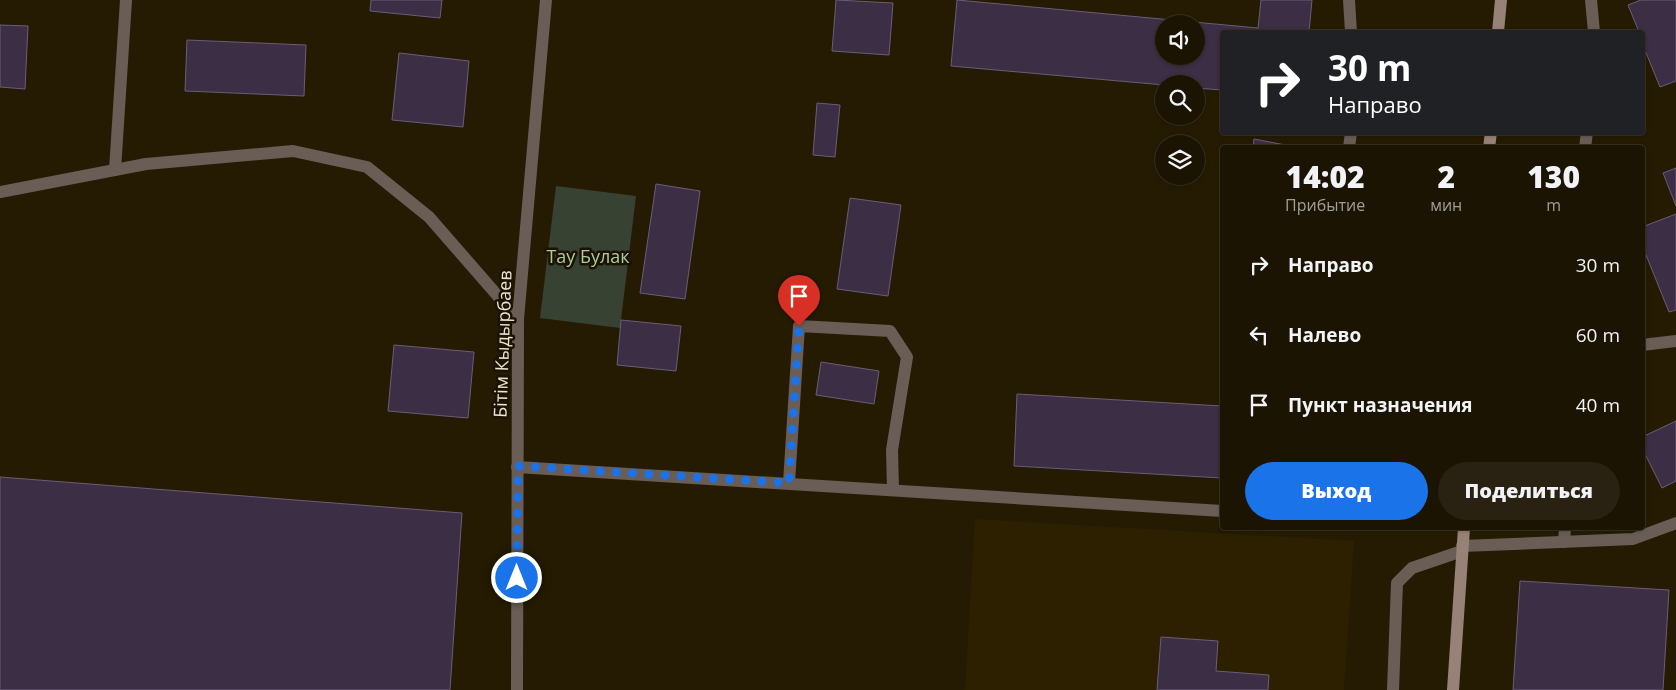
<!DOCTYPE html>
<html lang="ru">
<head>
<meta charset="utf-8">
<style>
	body { margin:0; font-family:"Open Sans",sans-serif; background:#292111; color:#f1f3f6; height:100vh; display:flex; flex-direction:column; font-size:19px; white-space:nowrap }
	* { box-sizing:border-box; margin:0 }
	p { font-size:16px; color:#a09e99 }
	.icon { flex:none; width:28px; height:28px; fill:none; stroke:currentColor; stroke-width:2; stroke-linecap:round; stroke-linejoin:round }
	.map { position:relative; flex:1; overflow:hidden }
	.panel { position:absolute; left:1220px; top:145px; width:425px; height:385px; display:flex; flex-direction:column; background:#1c1402; border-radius:5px; box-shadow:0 1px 4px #0004,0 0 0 1px #3a3324 }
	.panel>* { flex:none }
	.top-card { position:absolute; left:1220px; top:30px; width:425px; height:105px; border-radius:5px; box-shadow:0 1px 4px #0004,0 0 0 1px #3a3324; background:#202124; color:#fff; overflow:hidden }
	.controls { position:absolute; left:1155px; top:15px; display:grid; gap:10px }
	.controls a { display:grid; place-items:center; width:50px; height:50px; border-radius:50%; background:#1c1402; box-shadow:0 1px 4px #0004,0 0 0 1px #3a3324; font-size:25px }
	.pin { position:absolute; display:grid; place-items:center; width:42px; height:42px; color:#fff; margin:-51px -21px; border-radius:50% 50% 50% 0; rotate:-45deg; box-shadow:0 0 5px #0007 }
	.pin .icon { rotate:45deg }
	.me { position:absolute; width:55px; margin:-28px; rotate:0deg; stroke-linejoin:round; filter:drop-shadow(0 0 4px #0008) }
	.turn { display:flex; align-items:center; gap:18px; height:105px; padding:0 25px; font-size:22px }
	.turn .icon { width:65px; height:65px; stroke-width:2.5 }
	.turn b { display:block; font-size:35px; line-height:42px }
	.eta { display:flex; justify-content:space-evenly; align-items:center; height:85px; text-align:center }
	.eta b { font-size:30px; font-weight:800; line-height:35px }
	.cta { display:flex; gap:10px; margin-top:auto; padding:10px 25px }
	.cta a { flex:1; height:58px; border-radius:30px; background:#1a73e8; color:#fff; font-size:20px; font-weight:800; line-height:58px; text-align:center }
	.cta a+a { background:#292111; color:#f1f3f6 }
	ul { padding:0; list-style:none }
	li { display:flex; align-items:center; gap:15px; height:70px; padding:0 25px }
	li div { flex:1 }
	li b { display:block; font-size:19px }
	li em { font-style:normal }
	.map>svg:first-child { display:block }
	.built { fill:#2d2000 }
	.green { fill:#374233 }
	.building { fill:#3b2e45; stroke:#6b5d76; fill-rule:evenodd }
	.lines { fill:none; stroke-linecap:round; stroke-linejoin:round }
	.lane { stroke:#6a5d56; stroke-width:12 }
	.street { stroke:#6a5d56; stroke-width:12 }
	.secondary { stroke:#968277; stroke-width:12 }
	.route { stroke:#1a73e8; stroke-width:9; stroke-dasharray:0 16.2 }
	.labels { text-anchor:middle; stroke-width:5; stroke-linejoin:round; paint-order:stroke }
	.park-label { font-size:18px; fill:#aace9d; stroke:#1c1200 }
	.street-label { font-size:18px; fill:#eae4d4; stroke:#1c1200 }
</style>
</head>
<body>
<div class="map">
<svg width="1676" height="690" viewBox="0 0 1676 690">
	<rect width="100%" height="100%" fill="#251b02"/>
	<polygon class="built" points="975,519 1354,541 1344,690 965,690"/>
	<polygon class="green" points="556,186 636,196 620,328 540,318"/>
	<g class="building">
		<polygon points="371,0 442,0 440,18 370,11"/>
		<polygon points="836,0 893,3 889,55 832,51"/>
		<path d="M957 0 1258 28 1261 0H1312L1309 32H1222V90L1196 88V84H1164V85L951 66ZM1164 24H1196V56H1164Z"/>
		<polygon points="1641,0 1676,0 1676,81 1660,87 1642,43 1642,32 1639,32 1628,5"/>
		<polygon points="0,25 28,26 25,89 0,87"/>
		<polygon points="187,40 306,45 304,96 185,91"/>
		<polygon points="399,53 469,61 463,127 392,120"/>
		<polygon points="817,103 840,105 835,157 813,155"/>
		<polygon points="1254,139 1301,148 1253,148"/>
		<polygon points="1676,168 1676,206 1663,173"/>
		<polygon points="656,184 700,191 685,299 640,293"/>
		<polygon points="850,198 901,205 888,296 837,289"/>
		<polygon points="1676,214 1676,310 1669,312 1642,245 1642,227"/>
		<polygon points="621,320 681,326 676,371 617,365"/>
		<polygon points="394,345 474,352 468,418 388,411"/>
		<polygon points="821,362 879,371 874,404 816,395"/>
		<polygon points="1017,394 1222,406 1222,478 1014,466"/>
		<polygon points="1676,421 1676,481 1662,488 1642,448 1642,437"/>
		<polygon points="0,477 462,513 450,690 0,690"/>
		<polygon points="1520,581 1669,590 1663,690 1513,690"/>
		<polygon points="1161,637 1218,641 1216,671 1269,675 1268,690 1157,690"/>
	</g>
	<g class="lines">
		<g class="lane">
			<polyline points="1349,0 1351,32"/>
			<polyline points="1591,0 1594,32"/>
			<polyline points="1349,148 1351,132"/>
			<polyline points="1585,148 1587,132"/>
			<polyline points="1642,345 1676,341"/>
			<polyline points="517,467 1222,511"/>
			<polyline points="789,483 799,326 890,331 907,357 892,450 893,490"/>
			<polyline points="1564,542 1565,528"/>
			<polyline points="1462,546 1633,539 1676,523"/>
			<polyline points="1393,690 1397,583 1412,568 1462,551"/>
		</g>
		<g class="street">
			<polyline points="115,170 126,0"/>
			<polyline points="0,192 146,164 293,151 367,167 429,217 518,319"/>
			<polyline points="517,690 518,319 546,0"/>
		</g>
		<g class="secondary">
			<polyline points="1498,32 1501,0"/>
			<polyline points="1489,148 1491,132"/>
			<polyline points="1453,690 1464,528"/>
		</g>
	</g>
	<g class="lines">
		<polyline class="route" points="517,578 518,466 789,483 799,326"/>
	</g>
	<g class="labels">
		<g class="park-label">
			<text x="588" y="263">Тау Булак</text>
		</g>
		<g class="street-label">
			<text transform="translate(503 344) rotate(-88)" y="6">Бiтiм Кыдырбаев</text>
		</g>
	</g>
</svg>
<div class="controls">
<a><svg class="icon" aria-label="sound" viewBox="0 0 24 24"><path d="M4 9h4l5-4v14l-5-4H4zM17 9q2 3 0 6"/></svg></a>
<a><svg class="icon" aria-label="search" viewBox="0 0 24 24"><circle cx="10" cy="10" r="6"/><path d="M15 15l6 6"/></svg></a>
<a><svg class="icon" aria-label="layers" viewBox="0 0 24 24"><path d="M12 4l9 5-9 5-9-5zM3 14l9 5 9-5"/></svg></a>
</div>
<div class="pin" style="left:799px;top:326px;background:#d93025"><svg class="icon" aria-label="arrive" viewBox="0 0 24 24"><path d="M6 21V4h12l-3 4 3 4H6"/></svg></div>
<svg class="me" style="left:517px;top:578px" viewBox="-20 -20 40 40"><circle r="17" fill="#1a73e8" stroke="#fff" stroke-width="3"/><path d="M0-11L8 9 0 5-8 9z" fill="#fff"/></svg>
<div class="top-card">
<div class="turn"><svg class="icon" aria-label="right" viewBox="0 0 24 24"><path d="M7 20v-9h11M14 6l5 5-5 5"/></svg><div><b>30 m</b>Направо</div></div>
</div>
<section class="panel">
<div class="eta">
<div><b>14:02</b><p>Прибытие</p></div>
<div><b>2</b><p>мин</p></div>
<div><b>130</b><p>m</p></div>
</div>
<ul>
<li><svg class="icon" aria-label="right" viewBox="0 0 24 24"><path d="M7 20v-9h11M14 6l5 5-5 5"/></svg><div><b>Направо</b></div><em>30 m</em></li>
<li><svg class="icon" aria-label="left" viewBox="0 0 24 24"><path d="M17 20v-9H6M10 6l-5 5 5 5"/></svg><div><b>Налево</b></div><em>60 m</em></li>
<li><svg class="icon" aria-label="arrive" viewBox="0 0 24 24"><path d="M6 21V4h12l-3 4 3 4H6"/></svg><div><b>Пункт назначения</b></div><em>40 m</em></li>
</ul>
<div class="cta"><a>Выход</a><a>Поделиться</a></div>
</section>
</div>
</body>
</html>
